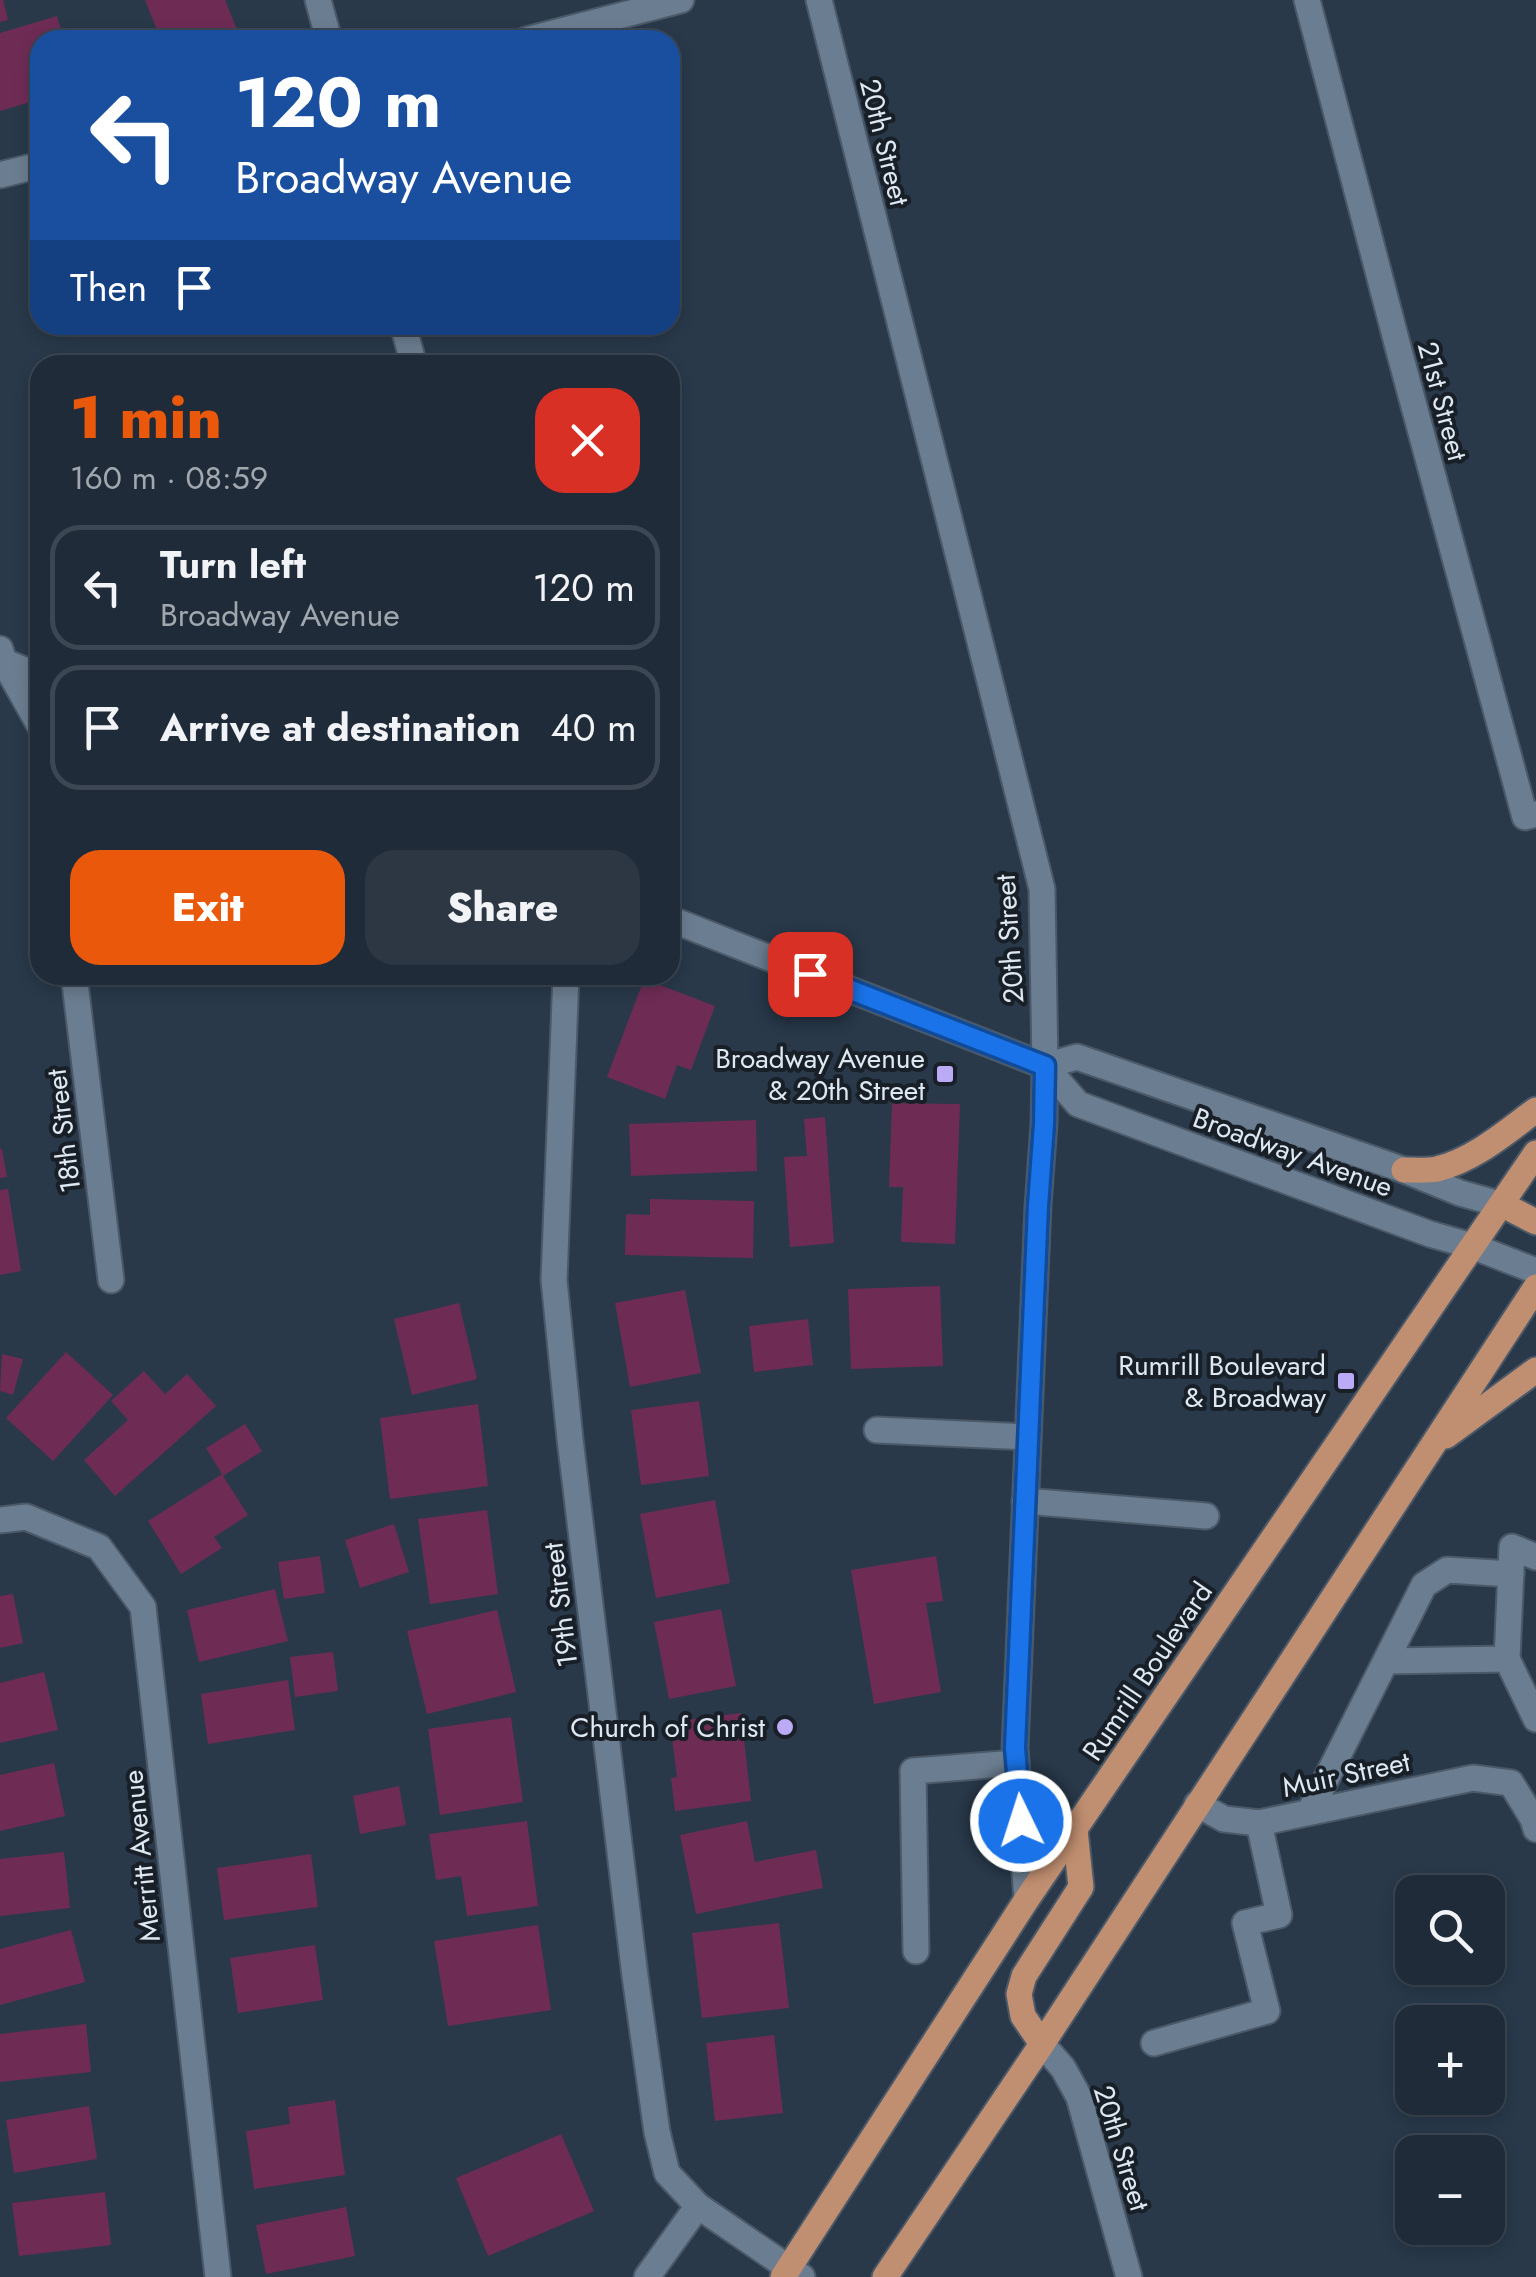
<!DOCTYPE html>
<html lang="en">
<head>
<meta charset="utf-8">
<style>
	body { margin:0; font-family:Jost,sans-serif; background:#2c3743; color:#f1f3f6; height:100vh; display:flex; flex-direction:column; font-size:38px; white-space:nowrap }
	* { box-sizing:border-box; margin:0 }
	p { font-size:32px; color:#a1a7ae }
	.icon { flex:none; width:55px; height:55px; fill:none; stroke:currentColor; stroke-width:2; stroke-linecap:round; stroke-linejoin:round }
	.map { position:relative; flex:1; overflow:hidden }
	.details { position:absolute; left:30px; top:355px; width:650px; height:630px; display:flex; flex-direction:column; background:#1f2b38; border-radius:30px; box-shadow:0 5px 15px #0003,0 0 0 2px #3c4753 }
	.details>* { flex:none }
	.top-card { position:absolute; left:30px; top:30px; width:650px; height:305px; border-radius:30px; box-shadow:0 5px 15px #0003,0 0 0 2px #3c4753; background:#1a4fa0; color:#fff; overflow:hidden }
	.controls { position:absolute; left:1395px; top:1875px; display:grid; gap:20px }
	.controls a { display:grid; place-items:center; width:110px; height:110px; border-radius:20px; background:#1f2b38; box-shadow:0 5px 15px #0003,0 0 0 2px #3c4753; font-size:50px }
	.pin { position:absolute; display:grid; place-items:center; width:85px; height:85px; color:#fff; margin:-42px; border-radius:20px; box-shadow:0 5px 15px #0006 }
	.me { position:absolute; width:110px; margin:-55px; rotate:356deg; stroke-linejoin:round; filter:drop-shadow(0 0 8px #0008) }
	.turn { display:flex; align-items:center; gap:35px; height:210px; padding:0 40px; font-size:45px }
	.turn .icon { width:130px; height:130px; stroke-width:2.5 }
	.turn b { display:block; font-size:70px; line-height:85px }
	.then { display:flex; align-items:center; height:95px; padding:0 40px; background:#0003; gap:20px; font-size:38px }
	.round { display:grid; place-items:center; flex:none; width:105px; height:105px; border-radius:30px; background:#2c3743 }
	.overview { display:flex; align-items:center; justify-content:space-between; height:170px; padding:0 40px }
	h1 { font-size:60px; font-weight:800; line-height:75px; color:#ea580c }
	.primary-button { display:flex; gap:20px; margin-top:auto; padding:20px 40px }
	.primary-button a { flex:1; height:115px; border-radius:30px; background:#ea580c; color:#fff; font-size:40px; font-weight:800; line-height:115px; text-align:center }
	.primary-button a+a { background:#2c3743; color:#f1f3f6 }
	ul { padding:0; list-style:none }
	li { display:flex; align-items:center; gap:30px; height:125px; margin:0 20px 15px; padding:0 20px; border:5px solid #3c4753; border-radius:30px }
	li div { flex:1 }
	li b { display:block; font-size:38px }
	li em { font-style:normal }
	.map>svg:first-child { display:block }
	.building { fill:#6e2c55 }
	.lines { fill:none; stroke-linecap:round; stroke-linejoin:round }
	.minor-casing { stroke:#4a5867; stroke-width:29 }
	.major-casing { stroke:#4a5867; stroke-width:29 }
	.minor { stroke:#6b7d90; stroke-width:25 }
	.major { stroke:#c08e70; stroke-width:25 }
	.route-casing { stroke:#114b97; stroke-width:25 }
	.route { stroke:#1a73e8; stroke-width:18 }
	.poi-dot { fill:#bbaaf6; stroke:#181f27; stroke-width:4 }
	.labels { text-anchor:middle; stroke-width:8; stroke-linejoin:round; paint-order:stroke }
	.street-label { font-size:28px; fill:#dee8f3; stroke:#181f27 }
	.poi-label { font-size:28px; fill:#dee8f3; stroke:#181f27; text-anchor:end }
</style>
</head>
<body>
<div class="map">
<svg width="1536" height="2277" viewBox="0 0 1536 2277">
	<rect width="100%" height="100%" fill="#29394a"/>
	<g class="building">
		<polygon points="0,0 3,0 8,20 0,22"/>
		<polygon points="145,0 225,0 238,32 219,40 161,40"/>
		<polygon points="57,16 64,40 40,40 40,99 0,111 0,33"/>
		<polygon points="644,979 715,1006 691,1070 677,1065 665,1099 607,1077"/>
		<polygon points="892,1103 960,1104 955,1244 901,1242 903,1187 889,1187"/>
		<polygon points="825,1117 834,1243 790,1247 784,1157 807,1156 804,1119"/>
		<polygon points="756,1120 757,1171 631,1176 629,1124"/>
		<polygon points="0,1149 2,1149 7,1177 0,1178"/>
		<polygon points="8,1189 21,1271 0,1275 0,1190"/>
		<polygon points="650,1199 754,1201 753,1258 625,1255 626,1214 650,1215"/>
		<polygon points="940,1286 943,1366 851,1369 848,1289"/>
		<polygon points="685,1290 701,1373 630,1387 615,1303"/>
		<polygon points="459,1303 477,1379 412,1395 394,1319"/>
		<polygon points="808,1319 813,1365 754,1372 749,1326"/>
		<polygon points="66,1352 113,1395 53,1461 6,1418"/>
		<polygon points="2,1354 23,1359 13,1395 0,1391"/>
		<polygon points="144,1371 165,1394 187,1374 216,1406 115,1496 84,1460 128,1420 111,1401"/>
		<polygon points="699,1401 709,1476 641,1485 631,1410"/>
		<polygon points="478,1404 488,1486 390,1499 380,1418"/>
		<polygon points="245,1424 262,1451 223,1476 248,1515 214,1537 222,1548 181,1574 148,1521 222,1474 206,1448"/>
		<polygon points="715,1500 730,1583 656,1598 640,1514"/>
		<polygon points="487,1510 498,1594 430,1604 418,1519"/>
		<polygon points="394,1524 409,1572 360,1588 345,1540"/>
		<polygon points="320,1556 325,1593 284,1599 278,1562"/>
		<polygon points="936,1556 943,1601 926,1603 941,1692 874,1704 851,1570"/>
		<polygon points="275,1589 288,1641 199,1662 187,1610"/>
		<polygon points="13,1594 23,1643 0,1648 0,1596"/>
		<polygon points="721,1609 736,1686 669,1699 654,1622"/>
		<polygon points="497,1610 516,1692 427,1714 407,1631"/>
		<polygon points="333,1652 338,1691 295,1697 290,1657"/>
		<polygon points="44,1672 58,1730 0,1743 0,1683"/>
		<polygon points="288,1680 295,1730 208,1744 201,1694"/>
		<polygon points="741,1713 751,1801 675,1811 671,1778 677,1777 670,1722"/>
		<polygon points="511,1717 523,1802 440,1815 428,1729"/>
		<polygon points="54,1763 65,1816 0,1831 0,1775"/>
		<polygon points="399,1786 406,1825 360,1834 353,1796"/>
		<polygon points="527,1821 538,1906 467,1916 461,1876 436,1880 429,1834"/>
		<polygon points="747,1821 755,1862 816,1850 823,1888 696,1914 680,1835"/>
		<polygon points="64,1852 70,1908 0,1916 0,1859"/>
		<polygon points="311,1854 318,1907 224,1920 217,1868"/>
		<polygon points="779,1923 789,2008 702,2018 692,1933"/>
		<polygon points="538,1925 551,2010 448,2026 434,1941"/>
		<polygon points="71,1930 85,1982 0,2005 0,1949"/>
		<polygon points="315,1945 323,2000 238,2013 230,1958"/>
		<polygon points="86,2024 91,2072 0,2082 0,2034"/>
		<polygon points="774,2035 783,2113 715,2121 706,2043"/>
		<polygon points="335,2100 345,2175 254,2189 246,2131 290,2124 288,2107"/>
		<polygon points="89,2106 97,2159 14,2173 6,2120"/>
		<polygon points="561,2134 594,2211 488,2256 456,2178"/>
		<polygon points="105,2192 111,2245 19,2256 12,2203"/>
		<polygon points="346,2207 355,2256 266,2274 256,2225"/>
	</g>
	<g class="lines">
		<defs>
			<g id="minor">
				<polyline points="318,0 329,40"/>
				<polyline points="819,0 1042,889 1045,1066 1044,1124 1038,1206 1015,1748 1027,1899"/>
				<polyline points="1307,0 1398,347 1525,817 1536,814"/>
				<polyline points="526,40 681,0"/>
				<polyline points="0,175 40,165"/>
				<polyline points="403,325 414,365"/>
				<polyline points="0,649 4,662 40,726"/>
				<polyline points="0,660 40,676"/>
				<polyline points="670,919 1045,1066 1078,1104 1430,1234 1472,1246 1536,1271"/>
				<polyline points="74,975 111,1280"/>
				<polyline points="566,975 554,1280 570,1439 635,1976 657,2132 667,2173 698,2206 802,2277"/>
				<polyline points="1045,1066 1077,1057 1404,1170 1460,1193 1503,1205"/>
				<polyline points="877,1430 1028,1437"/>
				<polyline points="1025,1501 1206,1516"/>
				<polyline points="0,1520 26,1517 99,1547 143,1607 218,2277"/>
				<polyline points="1536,1557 1512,1547 1507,1659 1536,1719"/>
				<polyline points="1386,1661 1507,1659"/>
				<polyline points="1197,1804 1224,1819 1259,1823 1473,1778 1511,1783 1533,1819 1536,1829"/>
				<polyline points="1310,1811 1424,1585 1447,1570 1511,1574"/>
				<polyline points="916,1951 913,1771 1016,1763"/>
				<polyline points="1154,2043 1267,2011 1245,1923 1279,1915 1259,1823"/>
				<polyline points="1042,2044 1063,2068 1079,2097 1129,2277"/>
				<polyline points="647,2277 698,2206"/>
			</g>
			<g id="major">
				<path d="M1404 1170C1414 1170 1427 1171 1437 1169 1474 1160 1506 1132 1536 1110"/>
				<polyline points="1503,1205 1536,1222"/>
				<polyline points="1446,1436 1536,1370"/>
				<polyline points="1042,2044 1023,2016 1019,1994 1024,1976 1081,1887 1075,1830"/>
				<polyline points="783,2277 1027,1899 1536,1153"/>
				<polyline points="885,2277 1042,2044 1536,1287"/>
			</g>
		</defs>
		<use href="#minor" class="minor-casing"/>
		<use href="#major" class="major-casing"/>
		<use href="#minor" class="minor"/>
		<use href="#major" class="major"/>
	</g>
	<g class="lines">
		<defs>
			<polyline id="route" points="810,974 1045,1066 1044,1124 1038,1206 1015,1748 1021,1821"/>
		</defs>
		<use href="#route" class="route-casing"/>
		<use href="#route" class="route"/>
	</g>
	<g class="poi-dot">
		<rect x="935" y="1064" width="20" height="20" rx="5"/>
		<rect x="1336" y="1371" width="20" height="20" rx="5"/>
		<circle cx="785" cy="1727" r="10"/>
	</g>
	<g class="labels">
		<g class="street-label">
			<text transform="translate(885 142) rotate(76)" y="10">20th Street</text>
			<text transform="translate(1443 401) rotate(75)" y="10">21st Street</text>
			<text transform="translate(1009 939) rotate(-94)" y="10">20th Street</text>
			<text transform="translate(63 1131) rotate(-97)" y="10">18th Street</text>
			<text transform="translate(1293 1152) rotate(20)" y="10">Broadway Avenue</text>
			<text transform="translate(560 1605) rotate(-97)" y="10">19th Street</text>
			<text transform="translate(1147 1671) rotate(-56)" y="10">Rumrill Boulevard</text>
			<text transform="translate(1346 1774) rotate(-12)" y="10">Muir Street</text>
			<text transform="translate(141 1856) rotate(-96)" y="10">Merritt Avenue</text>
			<text transform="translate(1122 2148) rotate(73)" y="10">20th Street</text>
		</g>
		<g class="poi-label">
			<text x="925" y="1068">Broadway Avenue<tspan x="925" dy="32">&amp; 20th Street</tspan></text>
			<text x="1326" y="1375">Rumrill Boulevard<tspan x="1326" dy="32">&amp; Broadway</tspan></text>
			<text x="765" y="1737">Church of Christ</text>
		</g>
	</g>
</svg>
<div class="controls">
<a><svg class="icon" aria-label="search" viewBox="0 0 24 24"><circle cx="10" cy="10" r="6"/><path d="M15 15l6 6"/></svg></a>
<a>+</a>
<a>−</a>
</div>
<div class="pin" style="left:810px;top:974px;background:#d93025"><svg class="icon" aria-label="arrive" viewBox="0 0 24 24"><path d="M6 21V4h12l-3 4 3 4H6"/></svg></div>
<svg class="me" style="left:1021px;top:1821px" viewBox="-20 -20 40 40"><circle r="17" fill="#1a73e8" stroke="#fff" stroke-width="3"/><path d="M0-11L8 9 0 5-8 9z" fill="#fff"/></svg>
<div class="top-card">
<div class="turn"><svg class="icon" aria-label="left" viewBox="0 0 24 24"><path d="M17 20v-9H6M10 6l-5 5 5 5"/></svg><div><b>120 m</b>Broadway Avenue</div></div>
<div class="then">Then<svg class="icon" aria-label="arrive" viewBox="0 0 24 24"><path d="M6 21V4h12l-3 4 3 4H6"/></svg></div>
</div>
<section class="details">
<div class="overview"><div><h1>1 min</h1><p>160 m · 08:59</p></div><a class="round" style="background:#d93025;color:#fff"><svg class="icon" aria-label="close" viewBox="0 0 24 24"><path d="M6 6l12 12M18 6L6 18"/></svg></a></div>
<ul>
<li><svg class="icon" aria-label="left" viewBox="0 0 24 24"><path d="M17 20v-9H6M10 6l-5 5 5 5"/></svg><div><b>Turn left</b><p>Broadway Avenue</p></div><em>120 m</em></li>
<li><svg class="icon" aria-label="arrive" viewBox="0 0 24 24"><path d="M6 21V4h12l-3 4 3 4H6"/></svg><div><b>Arrive at destination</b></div><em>40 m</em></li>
</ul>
<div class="primary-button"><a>Exit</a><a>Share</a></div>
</section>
</div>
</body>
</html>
